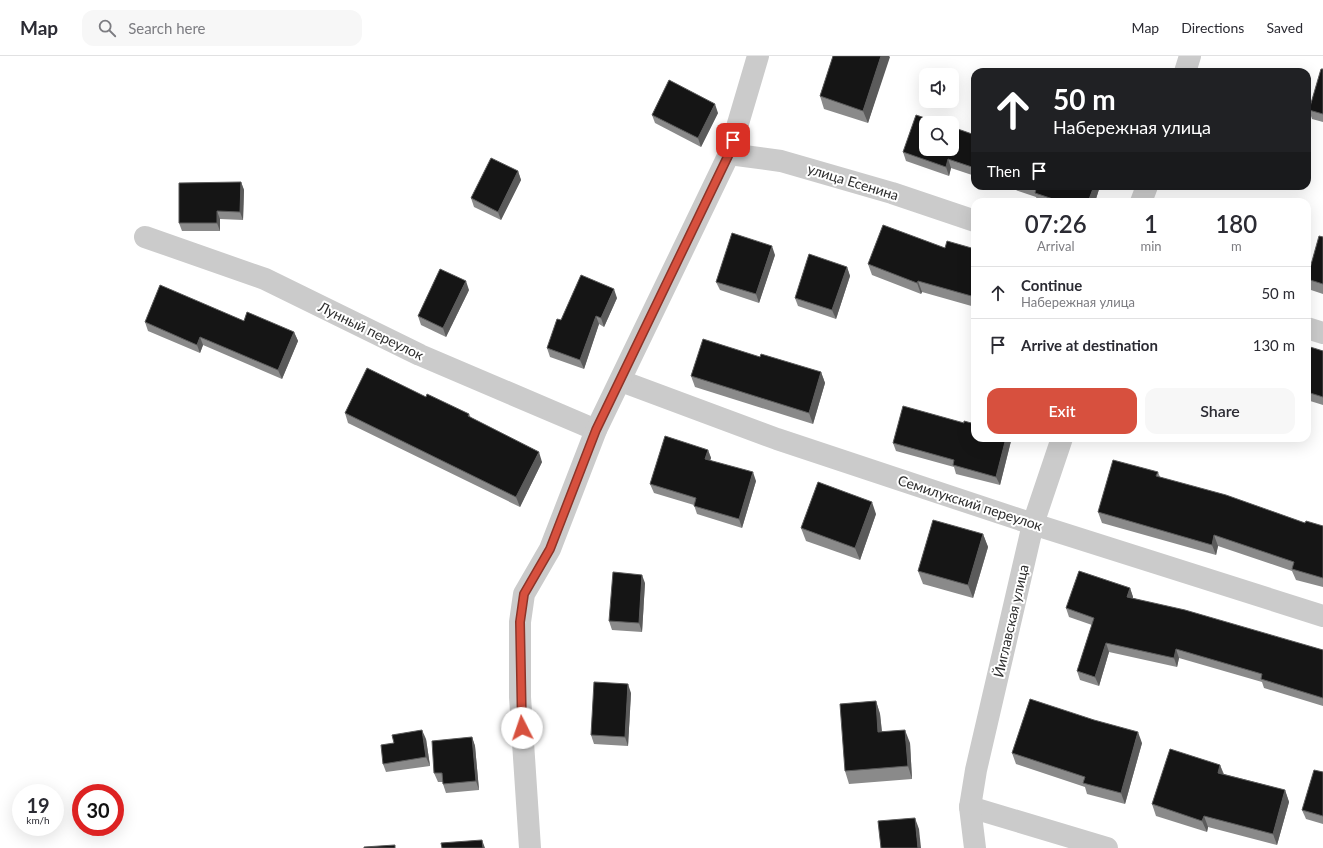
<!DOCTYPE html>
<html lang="en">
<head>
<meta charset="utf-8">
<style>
	body { margin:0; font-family:Lato,sans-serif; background:#f7f7f7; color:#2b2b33; height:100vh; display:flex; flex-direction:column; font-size:15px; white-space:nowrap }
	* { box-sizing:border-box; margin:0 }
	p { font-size:13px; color:#7c7c81 }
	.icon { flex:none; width:22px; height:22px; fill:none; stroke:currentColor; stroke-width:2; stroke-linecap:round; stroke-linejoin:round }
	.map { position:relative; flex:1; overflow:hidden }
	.side { position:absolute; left:971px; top:142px; width:340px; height:244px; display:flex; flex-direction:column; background:#fff; border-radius:12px; box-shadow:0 4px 16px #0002 }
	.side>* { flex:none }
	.top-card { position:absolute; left:971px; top:12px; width:340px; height:122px; border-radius:12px; box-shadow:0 4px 16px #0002; background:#202124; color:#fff; overflow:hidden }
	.buttons { position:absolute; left:919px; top:12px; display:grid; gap:8px }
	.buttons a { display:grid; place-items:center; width:40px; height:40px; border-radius:8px; background:#fff; box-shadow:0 4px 16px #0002; font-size:20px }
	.speed { position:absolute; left:12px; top:728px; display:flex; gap:8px; font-size:20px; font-weight:700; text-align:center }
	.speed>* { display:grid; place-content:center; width:52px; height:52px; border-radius:50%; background:#fff; box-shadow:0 4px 16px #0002; line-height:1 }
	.speed small { font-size:10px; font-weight:400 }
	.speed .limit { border:6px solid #d22; background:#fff; color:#111 }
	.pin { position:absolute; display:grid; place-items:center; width:34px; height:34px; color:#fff; margin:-17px; border-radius:8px; box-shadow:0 2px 6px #0006 }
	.me { position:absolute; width:44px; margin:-22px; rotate:356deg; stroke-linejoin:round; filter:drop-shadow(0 0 3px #0008) }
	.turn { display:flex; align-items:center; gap:14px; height:84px; padding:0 16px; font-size:18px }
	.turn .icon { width:52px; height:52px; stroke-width:2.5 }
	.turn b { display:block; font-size:28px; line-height:34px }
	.then { display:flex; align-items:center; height:38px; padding:0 16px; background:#0003; gap:8px; font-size:15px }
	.eta { display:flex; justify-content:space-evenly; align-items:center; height:68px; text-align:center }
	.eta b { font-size:24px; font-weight:600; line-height:28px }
	.button { display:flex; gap:8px; margin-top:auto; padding:8px 16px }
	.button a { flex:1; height:46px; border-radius:12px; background:#d7503e; color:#fff; font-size:16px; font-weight:600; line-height:46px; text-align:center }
	.button a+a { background:#f7f7f7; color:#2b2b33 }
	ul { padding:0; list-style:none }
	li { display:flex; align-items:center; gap:12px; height:52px; padding:0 16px; border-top:1px solid #e1e1e2 }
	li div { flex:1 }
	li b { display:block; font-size:15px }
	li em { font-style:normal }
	header { display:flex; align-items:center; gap:24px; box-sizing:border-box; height:56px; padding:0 20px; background:#fff; border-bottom:1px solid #e1e1e2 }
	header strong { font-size:19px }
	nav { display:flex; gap:22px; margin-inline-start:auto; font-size:14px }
	.search { width:280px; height:36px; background:#f7f7f7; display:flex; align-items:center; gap:10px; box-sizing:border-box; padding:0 14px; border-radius:12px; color:#7c7c81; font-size:15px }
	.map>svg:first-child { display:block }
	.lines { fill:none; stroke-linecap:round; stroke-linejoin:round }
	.minor { stroke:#cbcbcb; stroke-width:22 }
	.wall { fill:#8a8a8a }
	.shaded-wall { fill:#5b5b5b }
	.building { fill:#151515; stroke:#5b5b5b }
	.route-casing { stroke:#8c3428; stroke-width:10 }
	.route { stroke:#d7503e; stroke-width:7 }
	.labels { text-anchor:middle; stroke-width:4; stroke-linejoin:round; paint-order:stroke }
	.street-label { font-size:14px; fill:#2e2e2e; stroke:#fff }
</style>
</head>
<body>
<header>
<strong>Map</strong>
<div class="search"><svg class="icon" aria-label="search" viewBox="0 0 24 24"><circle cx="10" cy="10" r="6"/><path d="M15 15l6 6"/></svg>Search here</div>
<nav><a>Map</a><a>Directions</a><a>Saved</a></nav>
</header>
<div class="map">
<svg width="1323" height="792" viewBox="0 0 1323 792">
	<rect width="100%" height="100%" fill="#fff"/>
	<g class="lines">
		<g class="minor">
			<polyline points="1185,16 1190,0"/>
			<polyline points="729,98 781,105 892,137 975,165"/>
			<polyline points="1141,146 1147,130"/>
			<polyline points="145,181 265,223 420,299 596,374"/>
			<polyline points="1307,272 1323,277"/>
			<polyline points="621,325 777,383 1033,468 1323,560"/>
			<polyline points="970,751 1107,792"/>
			<polyline points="530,792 520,641 520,566 524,538 550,493 596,374 729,98 758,0"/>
			<polyline points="975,792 970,751 976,714 1033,468 1062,382"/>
		</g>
	</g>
	<g class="wall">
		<polygon points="833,0 889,0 868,67 824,53 820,40"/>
		<polygon points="1323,13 1323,66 1312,63 1309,54"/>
		<polygon points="718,57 701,91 655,67 652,59"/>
		<polygon points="975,79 975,120 951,112 949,120 906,105 903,96"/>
		<polygon points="518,115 521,124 501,164 474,151 471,142"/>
		<polygon points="241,126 244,134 243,164 220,163 220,175 182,175 179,167"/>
		<polygon points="1004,130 1100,130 1095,146 1038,146 1036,141"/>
		<polygon points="1323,181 1323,238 1311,234 1307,224 1307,222"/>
		<polygon points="975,193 975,251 922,236 921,238 872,219 868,208"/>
		<polygon points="775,199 759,247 720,234 716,226"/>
		<polygon points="847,211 850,220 836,263 798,250 795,242"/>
		<polygon points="469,234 446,281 421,269 418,260"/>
		<polygon points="617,242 604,271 599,268 584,313 550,301 547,292 561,264"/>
		<polygon points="244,265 294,276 298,285 282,323 203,289 200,297 148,275 145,266"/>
		<polygon points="1307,290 1323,295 1323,349 1307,344"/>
		<polygon points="760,301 821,316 825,327 813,368 695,331 691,320"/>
		<polygon points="426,341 469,358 471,362 542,406 520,451 348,367 345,357"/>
		<polygon points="1011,385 1000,429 956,418 954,411 896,395 893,387"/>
		<polygon points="708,394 711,402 710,404 756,425 742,472 697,458 694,449 654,437 650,428"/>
		<polygon points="1158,416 1160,421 1305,467 1323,470 1323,531 1296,524 1292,515 1218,490 1216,499 1102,467 1098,456"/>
		<polygon points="876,458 860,504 806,485 801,472"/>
		<polygon points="983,478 988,491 973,542 923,528 918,515"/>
		<polygon points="645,527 642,576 612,574 609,565"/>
		<polygon points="1130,532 1133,541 1133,542 1323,594 1323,650 1264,632 1262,626 1179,602 1177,611 1109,596 1099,630 1080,624 1077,615 1092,569 1069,561 1066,552"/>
		<polygon points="631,637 628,690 594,688 591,679"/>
		<polygon points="876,645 880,658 882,675 910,687 912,723 849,728 845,715"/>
		<polygon points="472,681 475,690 479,734 446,737 443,728 443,726 438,726 434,717"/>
		<polygon points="426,683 430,710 386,716 383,708 394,687"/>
		<polygon points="1142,687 1125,748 1087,738 1085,731 1016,708 1012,697"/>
		<polygon points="1220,709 1224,718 1285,734 1289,746 1277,789 1208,771 1207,776 1156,760 1152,748"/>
		<polygon points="1323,716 1323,768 1306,763 1302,754"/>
	</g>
	<g class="shaded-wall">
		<polygon points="881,0 889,0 890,1 868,67 863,55"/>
		<polygon points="715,48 718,57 701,91 698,82"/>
		<polygon points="948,103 951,112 949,120 946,111"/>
		<polygon points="518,115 521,124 501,164 498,156"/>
		<polygon points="241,126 244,134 243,164 240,156"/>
		<polygon points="1094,130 1100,130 1095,146 1088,146"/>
		<polygon points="217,155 220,163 220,175 217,167"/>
		<polygon points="772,190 775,199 759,247 756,238"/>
		<polygon points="847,211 850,220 836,263 832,254"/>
		<polygon points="466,225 469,234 446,281 443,272"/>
		<polygon points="918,225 922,236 921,238 917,227"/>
		<polygon points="614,233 617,242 604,271 601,262"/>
		<polygon points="596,260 599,268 584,313 580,304"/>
		<polygon points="294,276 298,285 282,323 278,314"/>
		<polygon points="200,281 203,289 200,297 197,289"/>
		<polygon points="821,316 825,327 813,368 809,357"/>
		<polygon points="1006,382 1010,382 1011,385 1000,429 996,421"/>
		<polygon points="708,394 711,402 708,411 705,403"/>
		<polygon points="539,396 542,406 520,451 516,441"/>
		<polygon points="753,416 756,425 742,472 739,463"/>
		<polygon points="872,446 876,458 860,504 855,492"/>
		<polygon points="983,478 988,491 973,542 968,529"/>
		<polygon points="1214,479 1218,490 1216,499 1212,489"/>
		<polygon points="642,519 645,527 642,576 639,567"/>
		<polygon points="1130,532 1133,541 1130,550 1127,541"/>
		<polygon points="1106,587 1109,596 1099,630 1095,621"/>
		<polygon points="1176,593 1179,602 1177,611 1174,602"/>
		<polygon points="628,628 631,637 628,690 625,681"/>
		<polygon points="876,645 880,658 883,688 878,676"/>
		<polygon points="422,674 426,683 430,710 426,701"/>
		<polygon points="905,674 910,687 912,723 908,710"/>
		<polygon points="1138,676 1142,687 1125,748 1121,737"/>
		<polygon points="472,681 475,690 479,734 476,725"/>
		<polygon points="1220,709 1224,720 1218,717"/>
		<polygon points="1285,734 1289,746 1277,789 1273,778"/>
		<polygon points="1204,760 1208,771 1207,776 1202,765"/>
		<polygon points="915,762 919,773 921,792 918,792"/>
		<polygon points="482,784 485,792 483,792"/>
	</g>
	<g class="building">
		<polygon points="833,0 881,0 863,55 820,40"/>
		<polygon points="1321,13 1323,13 1323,58 1309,54"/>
		<polygon points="669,24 715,48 698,82 652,59"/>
		<polygon points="916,59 940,67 926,67 926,93 952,93 952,71 975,79 975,112 948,103 946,111 903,96"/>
		<polygon points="491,102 518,115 498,156 471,142"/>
		<polygon points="241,126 240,156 217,155 217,167 179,167 179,127"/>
		<polygon points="1027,130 1094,130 1088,146 1062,146 1035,137 1036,133"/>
		<polygon points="883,169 945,192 947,185 975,193 975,241 918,225 917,227 868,208"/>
		<polygon points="732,177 772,190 756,238 716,226"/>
		<polygon points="1319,180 1323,181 1323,228 1307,223"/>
		<polygon points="809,198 847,211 832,254 795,242"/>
		<polygon points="440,213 466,225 443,272 418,260"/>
		<polygon points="581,219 614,233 601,262 596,260 580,304 547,292 557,263 561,264"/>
		<polygon points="160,229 244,265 247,256 294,276 278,314 200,281 197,289 145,266"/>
		<polygon points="703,283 760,301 761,298 821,316 809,357 691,320"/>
		<polygon points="1307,290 1323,295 1323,341 1307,336"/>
		<polygon points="367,312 426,341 427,338 469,358 468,360 539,396 516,441 345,357"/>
		<polygon points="903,350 964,367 964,365 975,368 975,382 1006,382 996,421 953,409 954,404 893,387"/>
		<polygon points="665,380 708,394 705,403 753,416 739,463 694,450 696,442 650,428"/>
		<polygon points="1113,404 1158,416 1156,420 1226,439 1305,467 1306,465 1323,470 1323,522 1292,513 1294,506 1214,479 1212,489 1098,456"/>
		<polygon points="818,426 872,446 855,492 801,472"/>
		<polygon points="933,464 983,478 968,529 918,515"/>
		<polygon points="1079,515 1130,532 1127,541 1185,554 1323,594 1323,642 1261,623 1262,618 1176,593 1174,602 1106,587 1095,621 1077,615 1094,562 1066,552"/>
		<polygon points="613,516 642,519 639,567 609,565"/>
		<polygon points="594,626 628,628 625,681 591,679"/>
		<polygon points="1030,643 1094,664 1138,676 1121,737 1083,727 1085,721 1012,697"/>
		<polygon points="876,645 878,676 905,674 908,710 845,715 840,648"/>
		<polygon points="422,674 426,701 383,708 381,689 394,687 392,679"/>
		<polygon points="472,681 476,725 443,728 442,717 434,717 432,685"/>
		<polygon points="1170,693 1220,709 1218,717 1285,734 1273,778 1204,760 1202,765 1152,748"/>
		<polygon points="1314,714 1323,716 1323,760 1302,754"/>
		<polygon points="915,762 918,792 881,792 878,765"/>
		<polygon points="482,784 483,792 442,792 441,787"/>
		<polygon points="395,789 395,792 364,792 364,791"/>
	</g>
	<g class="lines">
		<defs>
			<polyline id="route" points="522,672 520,566 524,538 550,493 596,374 729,98 733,84"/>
		</defs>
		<use href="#route" class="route-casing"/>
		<use href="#route" class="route"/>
	</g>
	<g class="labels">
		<g class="street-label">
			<text transform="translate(853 126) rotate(17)" y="5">улица Есенина</text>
			<text transform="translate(371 275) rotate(26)" y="5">Лунный переулок</text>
			<text transform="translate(970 447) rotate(18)" y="5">Семилукский переулок</text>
			<text transform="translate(1011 565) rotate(-77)" y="5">Йиглавская улица</text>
		</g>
	</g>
</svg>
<div class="buttons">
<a><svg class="icon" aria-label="sound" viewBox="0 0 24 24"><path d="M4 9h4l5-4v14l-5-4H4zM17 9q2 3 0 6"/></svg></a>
<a><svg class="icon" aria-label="search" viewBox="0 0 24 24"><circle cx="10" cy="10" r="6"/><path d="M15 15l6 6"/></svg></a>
</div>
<div class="speed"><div>19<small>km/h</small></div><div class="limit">30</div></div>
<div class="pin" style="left:733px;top:84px;background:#d93025"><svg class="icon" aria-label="arrive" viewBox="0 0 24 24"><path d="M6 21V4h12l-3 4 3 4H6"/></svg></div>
<svg class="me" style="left:522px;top:672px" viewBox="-20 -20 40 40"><circle r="19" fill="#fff"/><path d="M0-13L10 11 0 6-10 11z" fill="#d7503e"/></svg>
<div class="top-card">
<div class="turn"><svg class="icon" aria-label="ahead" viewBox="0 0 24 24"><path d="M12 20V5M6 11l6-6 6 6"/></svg><div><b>50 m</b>Набережная улица</div></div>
<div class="then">Then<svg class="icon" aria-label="arrive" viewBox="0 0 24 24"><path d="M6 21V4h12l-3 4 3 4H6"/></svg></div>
</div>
<section class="side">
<div class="eta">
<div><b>07:26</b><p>Arrival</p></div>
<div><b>1</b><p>min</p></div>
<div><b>180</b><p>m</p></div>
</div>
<ul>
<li><svg class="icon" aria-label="ahead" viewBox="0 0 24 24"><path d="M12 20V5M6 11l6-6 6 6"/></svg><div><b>Continue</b><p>Набережная улица</p></div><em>50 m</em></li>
<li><svg class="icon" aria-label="arrive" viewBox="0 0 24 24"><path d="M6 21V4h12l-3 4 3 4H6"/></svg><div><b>Arrive at destination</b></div><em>130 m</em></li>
</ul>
<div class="button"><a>Exit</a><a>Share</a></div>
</section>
</div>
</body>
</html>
